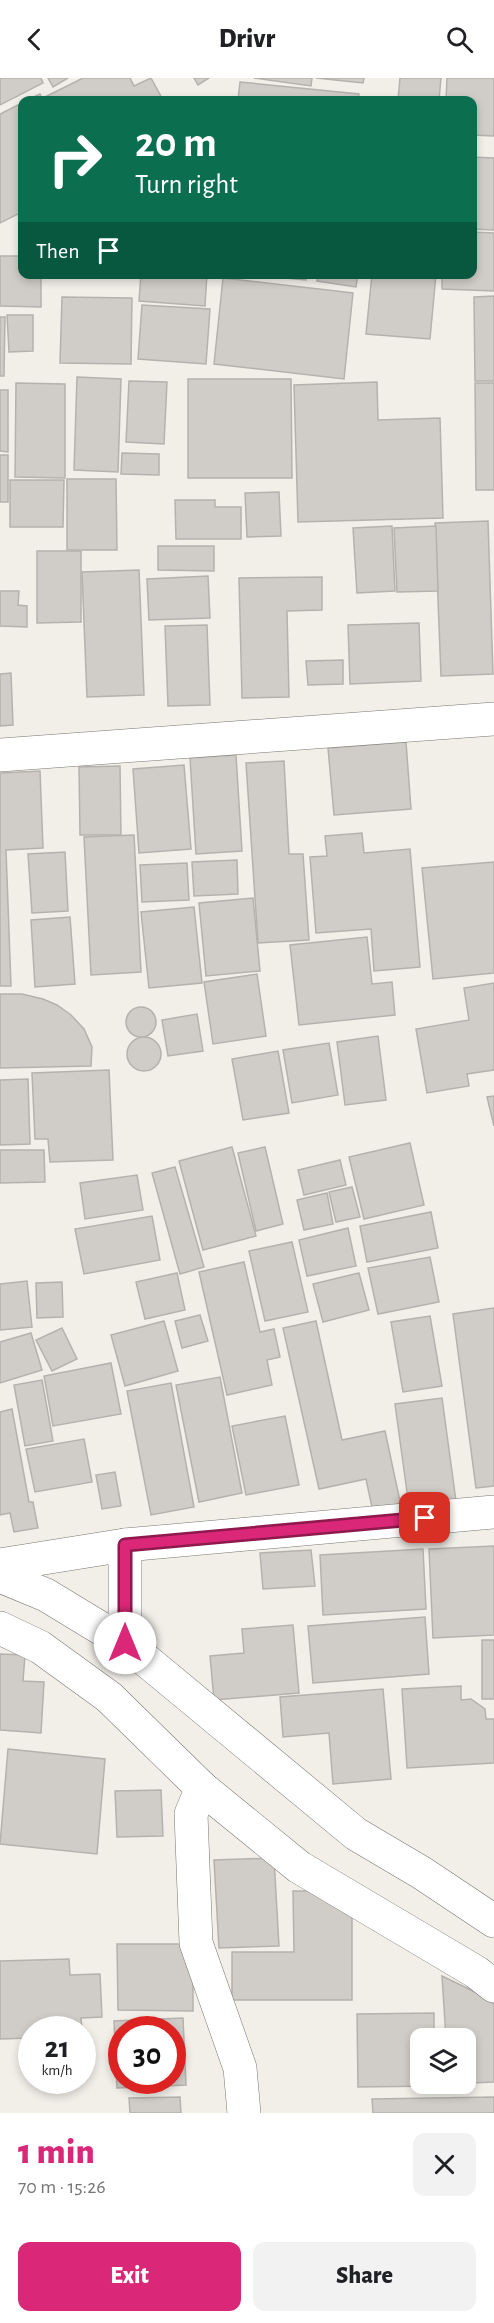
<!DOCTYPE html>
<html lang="en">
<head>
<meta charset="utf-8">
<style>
	body { margin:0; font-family:"Alegreya Sans",sans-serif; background:#f2f2f2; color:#202124; height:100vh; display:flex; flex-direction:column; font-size:22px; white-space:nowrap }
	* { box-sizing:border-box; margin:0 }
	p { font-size:20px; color:#757577 }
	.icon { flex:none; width:33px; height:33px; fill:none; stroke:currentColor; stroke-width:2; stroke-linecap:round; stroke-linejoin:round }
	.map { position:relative; height:2035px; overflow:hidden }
	.drawer { display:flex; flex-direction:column; background:#fff; flex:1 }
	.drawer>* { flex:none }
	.guide { position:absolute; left:18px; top:18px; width:459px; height:183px; border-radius:12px; box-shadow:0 3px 9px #0003; background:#0b6e4f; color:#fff; overflow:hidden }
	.buttons { position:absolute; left:410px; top:1950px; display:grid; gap:12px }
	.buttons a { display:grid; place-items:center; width:66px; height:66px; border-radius:12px; background:#fff; box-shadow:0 3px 9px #0003; font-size:30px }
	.speed { position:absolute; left:18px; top:1938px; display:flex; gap:12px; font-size:30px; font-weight:700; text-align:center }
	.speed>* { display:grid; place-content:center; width:78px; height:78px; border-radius:50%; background:#fff; box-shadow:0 3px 9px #0003; line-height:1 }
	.speed small { font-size:15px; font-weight:400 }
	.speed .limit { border:9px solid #d22; background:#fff; color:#111 }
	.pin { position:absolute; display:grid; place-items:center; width:51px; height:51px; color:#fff; margin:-26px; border-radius:12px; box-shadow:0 3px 9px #0006 }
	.me { position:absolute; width:66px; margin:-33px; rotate:0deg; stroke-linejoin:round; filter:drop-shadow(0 0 4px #0008) }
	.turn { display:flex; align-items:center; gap:21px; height:126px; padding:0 18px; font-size:27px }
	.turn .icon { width:78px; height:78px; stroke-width:2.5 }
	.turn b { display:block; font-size:42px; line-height:51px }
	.then { display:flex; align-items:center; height:57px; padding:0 18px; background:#0003; gap:12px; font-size:22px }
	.round { display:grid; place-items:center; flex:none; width:63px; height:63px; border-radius:12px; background:#f2f2f2 }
	.summary { display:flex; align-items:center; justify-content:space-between; height:102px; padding:0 18px }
	h1 { font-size:36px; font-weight:800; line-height:45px; color:#db2777 }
	.button { display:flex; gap:12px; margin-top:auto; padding:12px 18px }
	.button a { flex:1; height:69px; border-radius:12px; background:#db2777; color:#fff; font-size:24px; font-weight:800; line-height:69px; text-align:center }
	.button a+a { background:#f2f2f2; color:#202124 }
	header { display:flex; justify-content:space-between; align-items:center; height:78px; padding:0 18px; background:#fff; font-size:27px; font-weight:800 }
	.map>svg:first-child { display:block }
	.building { fill:#d0cdc8; stroke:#b5b2ad; stroke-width:1.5; fill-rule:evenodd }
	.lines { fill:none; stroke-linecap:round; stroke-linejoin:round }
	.street-casing { stroke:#797772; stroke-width:34 }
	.street { stroke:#fff; stroke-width:33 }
	.route-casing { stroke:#8e194d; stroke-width:15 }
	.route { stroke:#db2777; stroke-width:10 }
</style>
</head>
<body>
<header><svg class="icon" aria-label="back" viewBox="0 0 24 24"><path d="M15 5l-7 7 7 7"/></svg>Drivr<svg class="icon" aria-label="search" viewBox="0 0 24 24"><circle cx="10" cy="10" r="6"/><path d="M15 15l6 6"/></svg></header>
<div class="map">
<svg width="494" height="2035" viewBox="0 0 494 2035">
	<rect width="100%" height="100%" fill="#f2efe9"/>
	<g class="building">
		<polygon points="0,0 41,0 43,5 0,27"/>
		<polygon points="48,0 68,0 53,9"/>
		<polygon points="83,0 130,0 134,8 151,0 163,22 46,22 45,19"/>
		<polygon points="194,0 209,0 198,7"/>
		<polygon points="254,0 312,0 311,8"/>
		<polygon points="316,0 364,0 363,5"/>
		<polygon points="400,0 441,0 439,22 398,22"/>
		<polygon points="447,0 494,0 494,58 472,57 472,22 446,22"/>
		<polygon points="240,4 359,16 358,22 238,22"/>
		<polygon points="40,16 43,22 27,22"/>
		<polygon points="22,25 22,134 0,145 0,36"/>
		<polygon points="472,79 494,80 494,152 472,151"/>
		<polygon points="472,154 494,155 494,213 442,211 442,196 472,196"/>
		<polygon points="0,178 22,178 22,196 41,196 41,229 0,228"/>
		<polygon points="141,196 207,196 205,228 139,223"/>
		<polygon points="242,196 306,196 306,202"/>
		<polygon points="318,196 358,196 356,209 317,203"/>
		<polygon points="372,196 436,196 430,261 366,256"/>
		<polygon points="223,200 353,215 344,301 214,286"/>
		<polygon points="494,218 494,303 475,303 474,219"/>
		<polygon points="62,219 132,220 131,286 60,285"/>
		<polygon points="142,227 210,231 206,286 138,281"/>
		<polygon points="7,237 33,237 33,273 9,274"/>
		<polygon points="0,239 5,239 4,298 0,298"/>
		<polygon points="77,299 121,301 118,394 74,392"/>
		<polygon points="188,301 291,301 292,400 188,400"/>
		<polygon points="129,303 167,304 164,366 126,364"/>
		<polygon points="377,304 378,342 440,340 443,440 298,444 294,307"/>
		<polygon points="16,305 65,306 65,400 15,399"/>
		<polygon points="475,305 494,305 494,412 476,412"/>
		<polygon points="0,312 8,312 8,374 0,373"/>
		<polygon points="122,375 159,376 159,397 121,396"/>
		<rect x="0" y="377" width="8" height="47"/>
		<polygon points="67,401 116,401 117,472 67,472"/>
		<polygon points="10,402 64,402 63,449 10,449"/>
		<polygon points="279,414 281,458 247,459 245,415"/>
		<polygon points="175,422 215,422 215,429 241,429 241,461 176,461"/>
		<polygon points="488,443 493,596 441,598 435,445"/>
		<polygon points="392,448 395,513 357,515 353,450"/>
		<polygon points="436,448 438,513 397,514 394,450"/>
		<polygon points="158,468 214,468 214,493 158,492"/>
		<polygon points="37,473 81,473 81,544 37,545"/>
		<polygon points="139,492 144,617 87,619 82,494"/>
		<polygon points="208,498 210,540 149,542 147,501"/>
		<polygon points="322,499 322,532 287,533 289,619 242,620 239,500"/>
		<polygon points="0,513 19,513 18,527 27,528 27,549 0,548"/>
		<polygon points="419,545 421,603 350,606 348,547"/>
		<polygon points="207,547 210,627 168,628 165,548"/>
		<polygon points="343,582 343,606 308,607 306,583"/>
		<polygon points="11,595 13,647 0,648 0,596"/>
		<polygon points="406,664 411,731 334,737 328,670"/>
		<polygon points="236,677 242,773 196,776 190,680"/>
		<polygon points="284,683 289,776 303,776 309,862 258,865 246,685"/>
		<polygon points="184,687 191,771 139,775 133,691"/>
		<polygon points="120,688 121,757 80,757 79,689"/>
		<polygon points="40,693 43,770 6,772 11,908 0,908 0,695"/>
		<polygon points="362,755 364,775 410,771 420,889 374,893 371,851 316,855 310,779 327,778 325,758"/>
		<polygon points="134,757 141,894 91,897 84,759"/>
		<polygon points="65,774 68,833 32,835 28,776"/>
		<polygon points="237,782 238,816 194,818 192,784"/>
		<polygon points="494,784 494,895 433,901 422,790"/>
		<polygon points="187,785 189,822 142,824 140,787"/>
		<polygon points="253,820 260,893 206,898 199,825"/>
		<polygon points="194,829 202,905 149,910 141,834"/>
		<polygon points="70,839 75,906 35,909 31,842"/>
		<polygon points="367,859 372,906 392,904 395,937 299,947 290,867"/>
		<polygon points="257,896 266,958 213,966 204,904"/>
		<polygon points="494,905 494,992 467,996 469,1008 427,1015 416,951 469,942 464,910"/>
		<polygon points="0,916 22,916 43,921 57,927 71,937 84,951 92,969 91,988 0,990"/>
		<circle cx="141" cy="944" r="15"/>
		<polygon points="197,936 203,973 168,978 162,942"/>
		<polygon points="378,958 386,1022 345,1027 337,964"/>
		<circle cx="144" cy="976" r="17"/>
		<polygon points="329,965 338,1017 292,1025 283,972"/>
		<polygon points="278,973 289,1035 243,1042 232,981"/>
		<polygon points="109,992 113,1082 50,1084 48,1061 35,1061 32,995"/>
		<polygon points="28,1001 30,1066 0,1067 0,1002"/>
		<polygon points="494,1018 494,1048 487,1019"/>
		<polygon points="410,1065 424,1127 364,1141 349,1079"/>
		<polygon points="232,1069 256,1158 203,1172 179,1083"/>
		<polygon points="265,1069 283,1146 256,1153 238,1075"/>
		<polygon points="0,1072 44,1072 45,1104 0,1105"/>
		<polygon points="340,1082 346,1107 304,1117 298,1092"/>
		<polygon points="175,1089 204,1189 180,1196 152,1095"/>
		<polygon points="137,1097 143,1132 85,1141 80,1105"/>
		<polygon points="352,1109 360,1139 336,1144 329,1114"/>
		<polygon points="327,1115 333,1146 304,1152 297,1122"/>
		<polygon points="431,1134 438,1170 367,1184 360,1148"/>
		<polygon points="152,1138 160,1182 84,1196 75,1151"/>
		<polygon points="348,1150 356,1188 307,1198 299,1162"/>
		<polygon points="292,1164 308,1234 265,1243 249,1173"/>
		<polygon points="430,1179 439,1224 378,1236 368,1190"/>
		<polygon points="244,1184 260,1254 274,1251 280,1279 267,1282 272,1307 227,1317 199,1194"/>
		<polygon points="177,1195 185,1232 145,1241 136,1204"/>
		<polygon points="359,1195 369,1232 323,1244 313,1206"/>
		<polygon points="27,1203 32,1249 0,1252 0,1206"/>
		<polygon points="62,1204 63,1239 37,1240 36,1205"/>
		<polygon points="494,1230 494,1408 476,1410 453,1236"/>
		<polygon points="200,1237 208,1263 182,1270 175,1243"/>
		<polygon points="430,1238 442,1308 403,1314 391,1244"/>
		<polygon points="164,1243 178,1293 125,1308 111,1257"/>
		<polygon points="316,1243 342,1362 385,1353 401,1428 373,1434 366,1401 319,1411 283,1250"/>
		<polygon points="62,1250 77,1281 52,1293 36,1262"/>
		<polygon points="31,1255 42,1292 0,1305 0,1264"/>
		<polygon points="111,1285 121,1336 53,1348 44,1298"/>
		<polygon points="220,1299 242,1415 199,1424 176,1307"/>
		<polygon points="42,1302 53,1363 25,1368 14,1307"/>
		<polygon points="171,1305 194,1429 151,1437 127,1313"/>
		<polygon points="442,1320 456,1423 409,1429 395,1326"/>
		<polygon points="12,1331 29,1424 33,1424 38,1450 14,1454 10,1435 0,1437 0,1334"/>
		<polygon points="285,1338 299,1407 246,1417 232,1348"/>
		<polygon points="84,1361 92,1404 35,1414 26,1371"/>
		<polygon points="115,1394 121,1428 102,1431 96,1397"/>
		<polygon points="494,1468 494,1557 433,1560 429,1471"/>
		<polygon points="423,1471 426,1531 323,1537 320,1477"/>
		<polygon points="311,1472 315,1508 263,1511 260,1475"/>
		<polygon points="425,1539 429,1596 313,1605 308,1548"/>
		<polygon points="293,1547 299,1615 214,1622 210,1578 244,1575 242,1551"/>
		<rect x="482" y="1562" width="12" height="59"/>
		<polygon points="0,1576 25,1577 23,1603 44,1604 41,1655 0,1652"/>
		<polygon points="461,1608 461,1622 471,1621 485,1631 486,1641 494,1641 494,1685 407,1690 402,1611"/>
		<polygon points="383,1611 391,1701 333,1706 329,1655 283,1659 280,1619"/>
		<polygon points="8,1671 105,1681 97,1776 0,1766"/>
		<polygon points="161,1712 163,1758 117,1759 115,1713"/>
		<polygon points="274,1780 279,1868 219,1870 214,1782"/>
		<polygon points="293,1813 309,1813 352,1839 352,1922 232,1922 232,1874 294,1874"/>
		<polygon points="117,1866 193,1866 193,1933 118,1932"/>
		<polygon points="69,1881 70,1897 100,1896 102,1939 81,1940 82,1952 32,1952 32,1960 0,1961 0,1883"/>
		<polygon points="442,1898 477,1915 494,1926 494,2004 449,2006 465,2006 465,1960 446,1960"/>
		<polygon points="434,1935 434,1960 420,1960 420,2006 435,2006 435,2008 358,2009 357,1936"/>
		<path d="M183 1940 186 2007 117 2010 114 1943ZM122 1952H172V2002H122Z"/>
		<polygon points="180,2019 181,2035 130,2035 129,2020"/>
		<polygon points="494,2019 494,2035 373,2035 372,2021"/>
	</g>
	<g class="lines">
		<defs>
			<g id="street">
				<polyline points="0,677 494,641"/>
				<polyline points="0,1487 125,1467 494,1434"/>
				<polyline points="0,1498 46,1517 125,1565 356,1756 422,1795 494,1843"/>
				<polyline points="0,1550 40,1569 109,1619 202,1710 299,1789 476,1894 494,1908"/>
				<polyline points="125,1565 125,1467"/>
				<polyline points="202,1710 191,1736 196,1865 240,1990 244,2035"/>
			</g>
		</defs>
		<use href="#street" class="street-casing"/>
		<use href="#street" class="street"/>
	</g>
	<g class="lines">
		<defs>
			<polyline id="route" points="125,1565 125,1467 425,1440"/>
		</defs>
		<use href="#route" class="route-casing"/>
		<use href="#route" class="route"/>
	</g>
</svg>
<div class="buttons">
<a><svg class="icon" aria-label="layers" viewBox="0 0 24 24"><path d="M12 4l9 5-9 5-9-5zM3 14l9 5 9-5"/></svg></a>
</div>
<div class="speed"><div>21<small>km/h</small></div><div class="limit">30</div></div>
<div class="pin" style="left:425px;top:1440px;background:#d93025"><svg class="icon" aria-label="arrive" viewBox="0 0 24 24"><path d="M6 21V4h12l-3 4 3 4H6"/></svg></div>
<svg class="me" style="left:125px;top:1565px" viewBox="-20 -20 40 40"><circle r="19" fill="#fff"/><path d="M0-13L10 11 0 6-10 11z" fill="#db2777"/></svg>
<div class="guide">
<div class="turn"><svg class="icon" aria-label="right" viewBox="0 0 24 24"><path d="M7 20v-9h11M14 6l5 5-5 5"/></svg><div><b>20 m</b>Turn right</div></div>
<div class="then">Then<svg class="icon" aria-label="arrive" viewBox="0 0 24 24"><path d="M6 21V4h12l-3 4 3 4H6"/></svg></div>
</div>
</div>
<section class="drawer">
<div class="summary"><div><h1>1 min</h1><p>70 m · 15:26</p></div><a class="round"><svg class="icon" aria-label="close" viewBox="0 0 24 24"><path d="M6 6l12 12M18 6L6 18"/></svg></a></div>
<div class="button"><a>Exit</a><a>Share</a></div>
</section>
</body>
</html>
